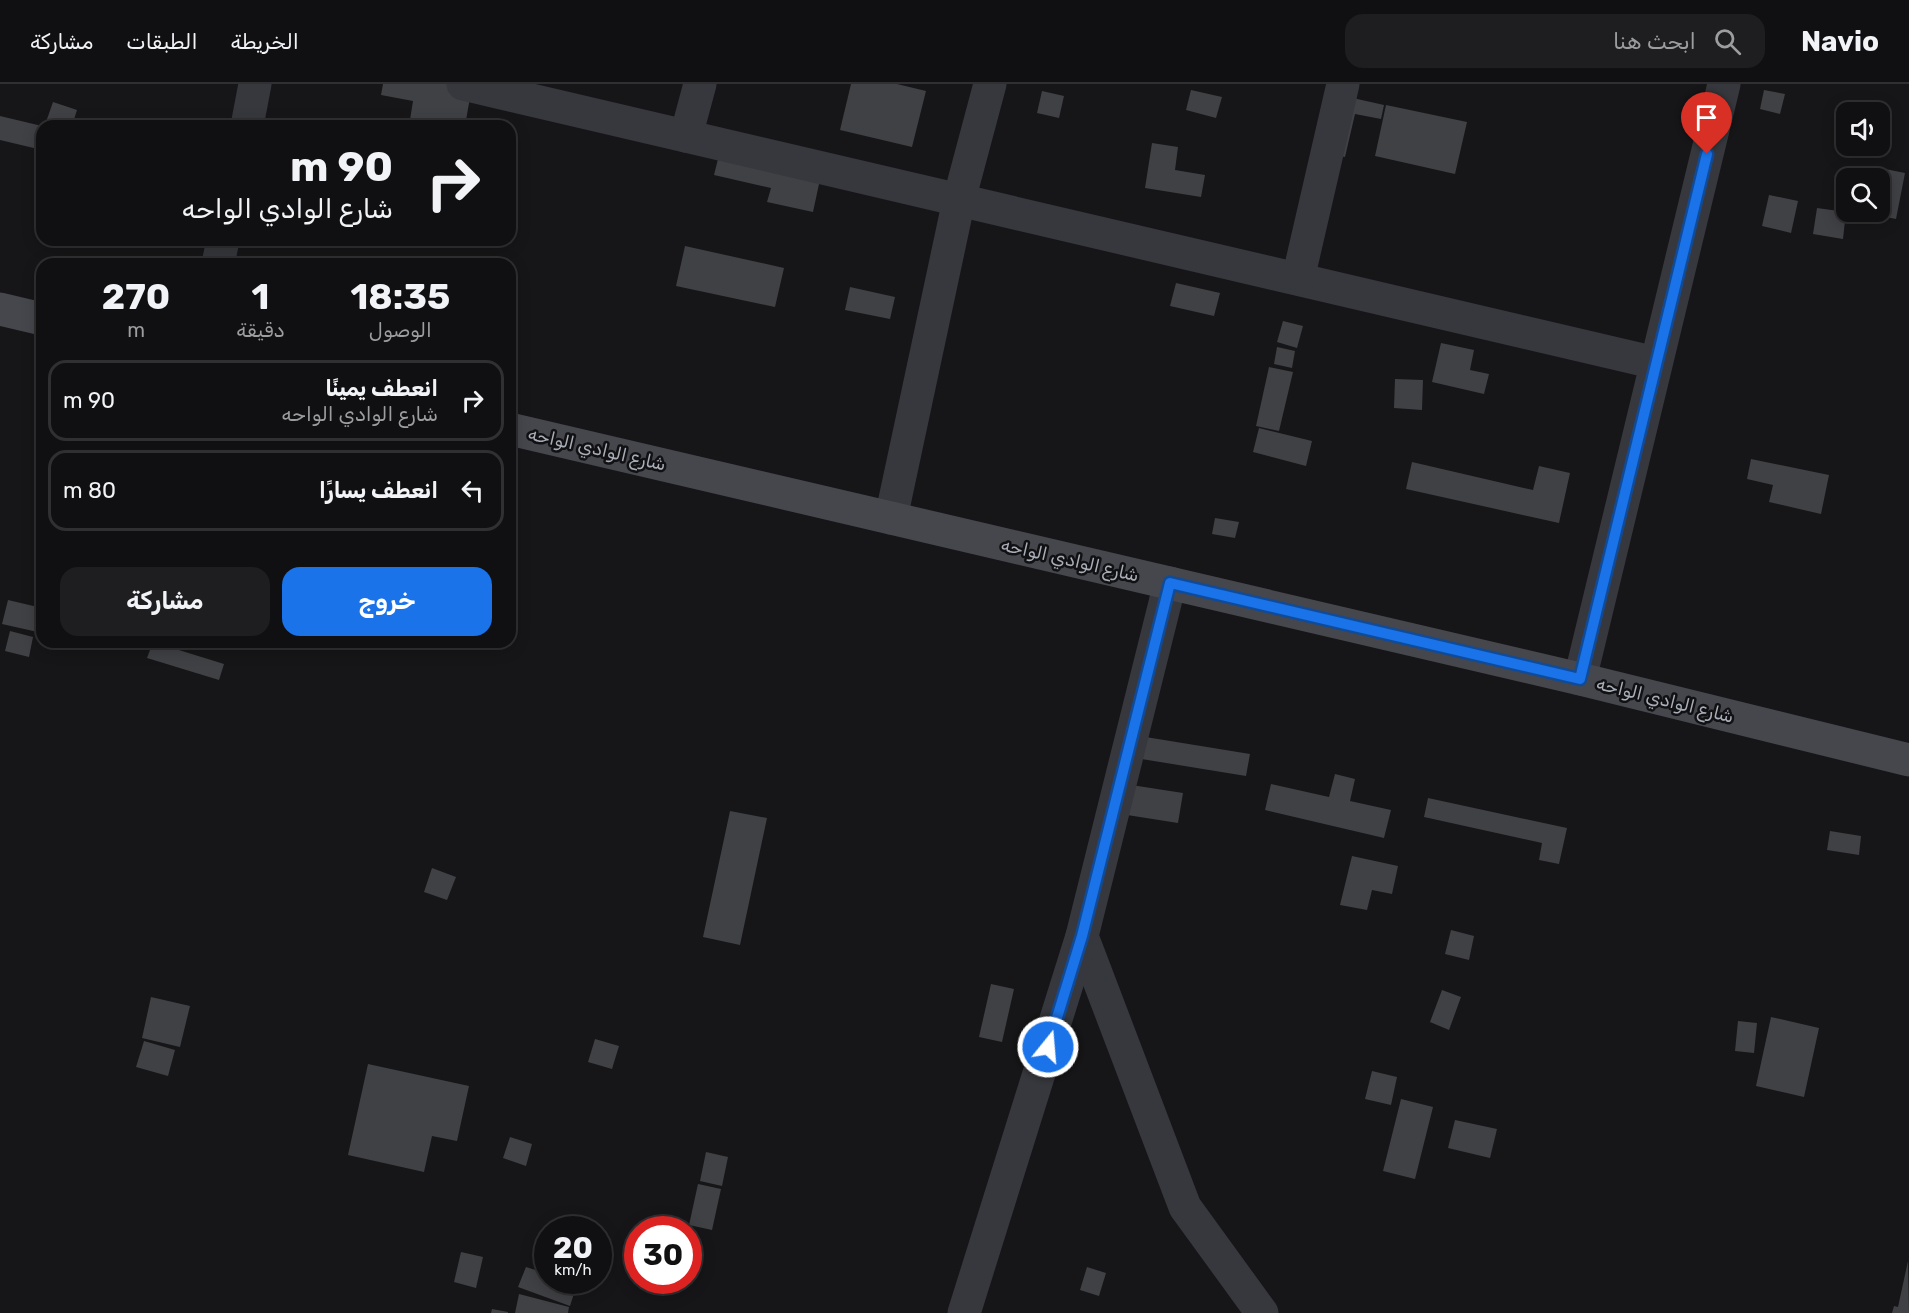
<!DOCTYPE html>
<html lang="ar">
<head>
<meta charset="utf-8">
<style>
	body { margin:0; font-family:Rubik,"Noto Sans Arabic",sans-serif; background:#1e1e20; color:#f1f3f6; direction:rtl; height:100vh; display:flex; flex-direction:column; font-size:22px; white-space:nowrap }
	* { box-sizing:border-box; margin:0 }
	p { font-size:20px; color:#9c9d9f }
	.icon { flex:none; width:33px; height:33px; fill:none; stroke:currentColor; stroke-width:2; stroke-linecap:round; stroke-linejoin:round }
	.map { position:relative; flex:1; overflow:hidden; direction:ltr }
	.sheet { position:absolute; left:36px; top:174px; width:480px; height:390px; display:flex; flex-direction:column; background:#101012; border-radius:18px; box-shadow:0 3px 15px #0003,0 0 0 2px #303032; direction:rtl }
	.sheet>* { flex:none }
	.hud { position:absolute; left:36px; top:36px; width:480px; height:126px; border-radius:18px; box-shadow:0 3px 15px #0003,0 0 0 2px #303032; direction:rtl; background:#101012; color:#f1f3f6; overflow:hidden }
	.buttons { position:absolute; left:1836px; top:18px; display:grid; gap:12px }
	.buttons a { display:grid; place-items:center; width:54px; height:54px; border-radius:12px; background:#101012; box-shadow:0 3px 15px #0003,0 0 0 2px #303032; font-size:30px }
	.speed { position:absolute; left:534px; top:1132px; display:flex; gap:12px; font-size:30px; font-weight:700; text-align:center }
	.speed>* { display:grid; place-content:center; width:78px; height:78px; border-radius:50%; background:#101012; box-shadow:0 3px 15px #0003,0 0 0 2px #303032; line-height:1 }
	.speed small { font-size:15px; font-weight:400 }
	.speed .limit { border:9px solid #d22; background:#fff; color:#111 }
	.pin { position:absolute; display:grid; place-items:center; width:51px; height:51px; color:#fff; margin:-62px -26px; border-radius:50% 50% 50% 0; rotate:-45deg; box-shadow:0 0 6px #0007 }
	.pin .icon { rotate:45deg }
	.me { position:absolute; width:66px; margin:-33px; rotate:17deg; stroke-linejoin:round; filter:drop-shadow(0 0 4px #0008) }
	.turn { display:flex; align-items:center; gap:21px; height:126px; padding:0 24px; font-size:27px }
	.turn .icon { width:78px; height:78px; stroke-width:2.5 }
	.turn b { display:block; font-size:42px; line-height:51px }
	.eta { display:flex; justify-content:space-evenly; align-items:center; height:102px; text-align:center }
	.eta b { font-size:36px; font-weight:700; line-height:42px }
	.button { display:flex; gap:12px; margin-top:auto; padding:12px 24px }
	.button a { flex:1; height:69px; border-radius:18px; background:#1a73e8; color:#fff; font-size:24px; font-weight:700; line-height:69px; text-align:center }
	.button a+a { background:#1e1e20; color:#f1f3f6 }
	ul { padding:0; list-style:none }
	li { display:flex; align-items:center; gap:18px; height:81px; margin:0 12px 9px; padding:0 12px; border:3px solid #303032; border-radius:18px }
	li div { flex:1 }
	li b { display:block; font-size:22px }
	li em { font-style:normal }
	header { display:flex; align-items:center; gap:36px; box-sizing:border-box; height:84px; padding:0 30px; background:#101012; border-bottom:2px solid #303032 }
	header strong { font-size:28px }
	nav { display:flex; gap:33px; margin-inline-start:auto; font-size:21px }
	.search { width:420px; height:54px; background:#1e1e20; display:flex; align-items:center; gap:15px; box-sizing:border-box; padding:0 21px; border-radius:18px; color:#9c9d9f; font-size:22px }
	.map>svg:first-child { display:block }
	.building { fill:#404145 }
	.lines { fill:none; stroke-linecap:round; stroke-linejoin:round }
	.minor { stroke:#37383d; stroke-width:33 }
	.secondary { stroke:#45474d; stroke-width:33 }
	.route-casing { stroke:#114b97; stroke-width:15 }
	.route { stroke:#1a73e8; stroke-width:10 }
	.labels { text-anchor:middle; stroke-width:5; stroke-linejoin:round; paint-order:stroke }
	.street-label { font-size:18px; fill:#a8adb8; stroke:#111113 }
</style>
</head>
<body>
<header>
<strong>Navio</strong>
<div class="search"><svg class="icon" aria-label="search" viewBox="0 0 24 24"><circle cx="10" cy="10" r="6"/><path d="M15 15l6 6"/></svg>ابحث هنا</div>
<nav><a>الخريطة</a><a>الطبقات</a><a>مشاركة</a></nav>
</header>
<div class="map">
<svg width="1909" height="1229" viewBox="0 0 1909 1229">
	<rect width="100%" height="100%" fill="#161618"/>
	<g class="building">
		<polygon points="383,0 459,0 472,2 465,42 409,42 413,17 381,11"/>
		<polygon points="851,0 897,0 926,7 912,63 840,46"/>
		<polygon points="1191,6 1222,13 1216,34 1186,26"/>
		<polygon points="1764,6 1785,10 1780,30 1760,25"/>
		<polygon points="1042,7 1064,12 1059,34 1037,29"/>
		<polygon points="1335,10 1384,21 1381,35 1355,30 1345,73 1322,68"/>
		<polygon points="53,18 77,26 72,42 60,42 46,38"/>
		<polygon points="1386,21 1467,38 1455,90 1375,72"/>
		<polygon points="0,32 42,42 42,66 0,56"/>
		<polygon points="1152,59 1178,63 1175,86 1205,91 1201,113 1145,104"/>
		<polygon points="721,63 822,86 813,128 767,118 771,104 714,91"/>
		<polygon points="1885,85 1905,89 1896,135 1876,131 1877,128 1880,128 1880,114"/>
		<polygon points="1769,111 1798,117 1791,149 1762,142"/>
		<polygon points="1817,124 1846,128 1843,155 1813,150"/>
		<polygon points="685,162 784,184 775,223 676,202"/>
		<polygon points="1176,199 1220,209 1214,232 1170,222"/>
		<polygon points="850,203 895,213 890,235 845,226"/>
		<polygon points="1283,237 1303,242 1297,264 1277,258"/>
		<polygon points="1441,259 1474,266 1470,286 1489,290 1484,310 1432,298"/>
		<polygon points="1277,263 1295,267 1292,284 1274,280"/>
		<polygon points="1269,283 1293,288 1279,347 1256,342"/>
		<polygon points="1395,295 1423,296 1422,326 1394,324"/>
		<polygon points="1259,344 1312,357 1306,382 1253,368"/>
		<polygon points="1751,375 1829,391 1821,430 1769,418 1773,401 1747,395"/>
		<polygon points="1412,378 1533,406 1539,382 1570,389 1559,439 1406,405"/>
		<polygon points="1215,434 1239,438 1235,454 1212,450"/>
		<polygon points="8,516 42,524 42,549 2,540"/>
		<polygon points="10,547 33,553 29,573 5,567"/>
		<polygon points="153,558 224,580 219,596 147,574"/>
		<polygon points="1121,649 1250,670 1246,692 1117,671"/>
		<polygon points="1335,690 1355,695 1350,717 1391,726 1384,754 1265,726 1271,700 1329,713"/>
		<polygon points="1112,698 1183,709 1178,739 1108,728"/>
		<polygon points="1428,714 1567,744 1559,780 1539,776 1542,759 1424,733"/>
		<polygon points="730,727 767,734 740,861 703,853"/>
		<polygon points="1830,747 1861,752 1859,771 1827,766"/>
		<polygon points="1352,772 1398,782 1392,810 1372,806 1367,826 1340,821"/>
		<polygon points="432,784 456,793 447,816 424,808"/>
		<polygon points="1451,846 1474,852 1469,876 1445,870"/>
		<polygon points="991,900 1014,905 1002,958 979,953"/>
		<polygon points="1442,906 1461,913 1449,946 1430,938"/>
		<polygon points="151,913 190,922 180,963 142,954"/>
		<polygon points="1771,933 1819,944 1804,1013 1756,1002"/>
		<polygon points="1738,937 1757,939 1754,969 1735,967"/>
		<polygon points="595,955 619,962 612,985 588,978"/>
		<polygon points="144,957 175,966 168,992 136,983"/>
		<polygon points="368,980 469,1002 457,1057 432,1052 424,1088 348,1071"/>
		<polygon points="1372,987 1397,993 1391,1021 1365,1015"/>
		<polygon points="1401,1015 1433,1023 1415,1095 1383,1087"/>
		<polygon points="1455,1036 1497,1045 1490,1074 1448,1064"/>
		<polygon points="510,1053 532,1060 526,1082 503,1074"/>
		<polygon points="706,1068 728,1073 722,1102 700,1097"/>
		<polygon points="698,1100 721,1105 712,1146 689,1141"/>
		<polygon points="461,1168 483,1173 476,1204 454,1198"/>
		<polygon points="1908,1177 1909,1229 1892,1229 1894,1222 1898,1223"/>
		<polygon points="526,1183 548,1190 548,1197 568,1197 577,1200 570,1222 518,1203"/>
		<polygon points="1087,1183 1106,1189 1099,1212 1080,1206"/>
		<polygon points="519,1210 569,1223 568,1229 515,1229"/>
		<polygon points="492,1225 508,1228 508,1229 491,1229"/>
	</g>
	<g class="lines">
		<g class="minor">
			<polyline points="463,0 1656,279"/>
			<polyline points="247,42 255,0"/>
			<polyline points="686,52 700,0"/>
			<polyline points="218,180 223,156"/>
			<polyline points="1298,195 1343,0"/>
			<polyline points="891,434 959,116 990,0"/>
			<polyline points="1170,499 1082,852 1185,1123 1262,1229"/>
			<polyline points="1580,595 1724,0"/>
			<polyline points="964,1229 1082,852"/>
		</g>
		<g class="secondary">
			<polyline points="0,225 42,235"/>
			<polyline points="510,345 1580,595 1909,676"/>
		</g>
	</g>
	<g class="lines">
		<defs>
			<polyline id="route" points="1048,963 1082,852 1170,499 1580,595 1707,70"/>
		</defs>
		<use href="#route" class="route-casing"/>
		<use href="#route" class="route"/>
	</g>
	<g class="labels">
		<g class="street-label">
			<text transform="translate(597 365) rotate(13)" y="6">شارع الوادي الواحه</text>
			<text transform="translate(1070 476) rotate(13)" y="6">شارع الوادي الواحه</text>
			<text transform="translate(1665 616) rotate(14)" y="6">شارع الوادي الواحه</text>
		</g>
	</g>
</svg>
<div class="buttons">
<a><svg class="icon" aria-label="sound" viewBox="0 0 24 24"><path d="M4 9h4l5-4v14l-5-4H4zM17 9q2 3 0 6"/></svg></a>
<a><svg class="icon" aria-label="search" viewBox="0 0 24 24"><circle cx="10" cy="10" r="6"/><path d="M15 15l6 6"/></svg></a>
</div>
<div class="speed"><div>20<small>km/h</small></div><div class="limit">30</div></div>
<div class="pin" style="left:1707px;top:70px;background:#d93025"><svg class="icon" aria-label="arrive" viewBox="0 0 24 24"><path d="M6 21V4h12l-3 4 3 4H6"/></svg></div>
<svg class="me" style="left:1048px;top:963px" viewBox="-20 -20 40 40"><circle r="17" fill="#1a73e8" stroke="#fff" stroke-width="3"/><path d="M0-11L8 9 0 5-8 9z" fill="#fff"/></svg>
<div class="hud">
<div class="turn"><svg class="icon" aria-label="right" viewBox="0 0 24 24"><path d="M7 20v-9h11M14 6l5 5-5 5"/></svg><div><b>90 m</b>شارع الوادي الواحه</div></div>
</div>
<section class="sheet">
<div class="eta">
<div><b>18:35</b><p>الوصول</p></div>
<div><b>1</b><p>دقيقة</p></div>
<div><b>270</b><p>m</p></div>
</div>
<ul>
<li><svg class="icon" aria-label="right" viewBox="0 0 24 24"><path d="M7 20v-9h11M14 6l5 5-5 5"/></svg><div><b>انعطف يمينًا</b><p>شارع الوادي الواحه</p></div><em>90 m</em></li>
<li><svg class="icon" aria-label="left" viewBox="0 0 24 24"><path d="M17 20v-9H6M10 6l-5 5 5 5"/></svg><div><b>انعطف يسارًا</b></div><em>80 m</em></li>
</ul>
<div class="button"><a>خروج</a><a>مشاركة</a></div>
</section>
</div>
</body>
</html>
